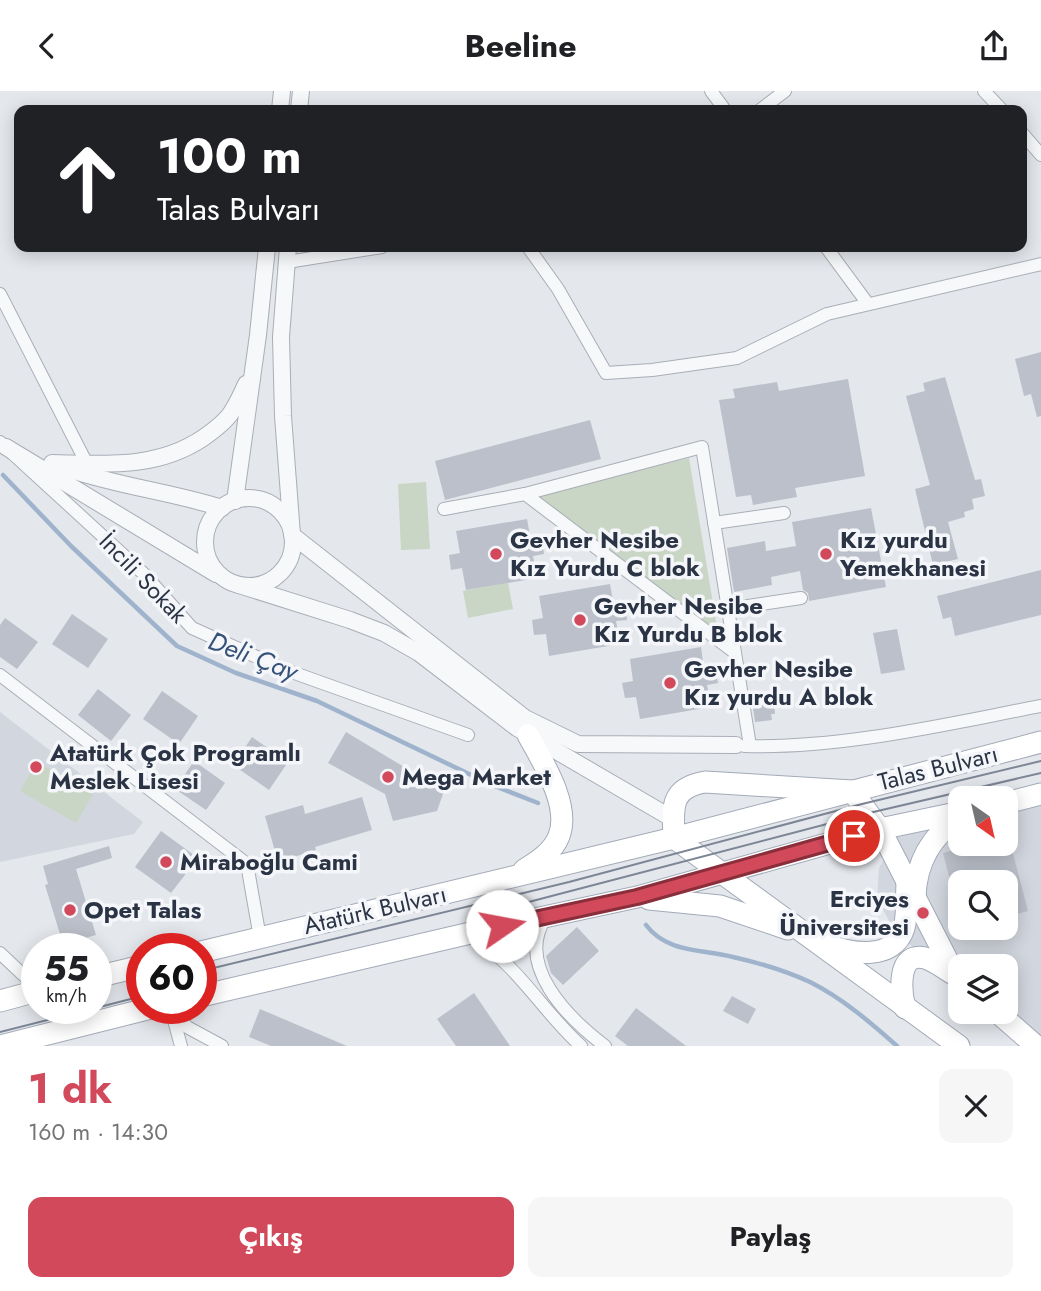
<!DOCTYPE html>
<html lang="tr">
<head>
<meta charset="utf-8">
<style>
	body { margin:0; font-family:Jost,sans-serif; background:#f6f6f6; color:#202124; height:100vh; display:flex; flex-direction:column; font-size:26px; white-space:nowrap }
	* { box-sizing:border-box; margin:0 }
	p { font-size:23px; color:#757577 }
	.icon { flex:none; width:38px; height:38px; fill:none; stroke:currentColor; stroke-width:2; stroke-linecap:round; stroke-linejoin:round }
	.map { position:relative; height:955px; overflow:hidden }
	.panel { display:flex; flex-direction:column; background:#fff; flex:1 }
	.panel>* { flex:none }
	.guide { position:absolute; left:14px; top:14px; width:1013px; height:147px; border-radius:14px; box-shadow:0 4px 18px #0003; background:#202124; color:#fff; overflow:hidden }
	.needle { width:46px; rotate:146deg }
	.controls { position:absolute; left:948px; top:695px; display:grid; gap:14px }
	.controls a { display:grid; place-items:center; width:70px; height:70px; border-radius:14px; background:#fff; box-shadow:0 4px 18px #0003; font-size:35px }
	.speed { position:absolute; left:21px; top:842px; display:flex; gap:14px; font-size:35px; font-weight:700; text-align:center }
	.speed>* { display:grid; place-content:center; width:91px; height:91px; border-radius:50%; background:#fff; box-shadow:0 4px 18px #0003; line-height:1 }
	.speed small { font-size:18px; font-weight:400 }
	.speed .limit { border:10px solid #d22; background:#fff; color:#111 }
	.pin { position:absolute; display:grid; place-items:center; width:60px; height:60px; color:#fff; margin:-30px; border:4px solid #fff; border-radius:50%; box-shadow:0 2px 7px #0007 }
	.me { position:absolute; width:77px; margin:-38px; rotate:78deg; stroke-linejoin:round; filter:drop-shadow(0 0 5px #0008) }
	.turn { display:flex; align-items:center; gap:24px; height:147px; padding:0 28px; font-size:32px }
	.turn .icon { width:91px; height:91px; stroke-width:2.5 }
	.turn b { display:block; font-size:49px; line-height:60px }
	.round { display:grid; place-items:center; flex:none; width:74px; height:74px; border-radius:14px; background:#f6f6f6 }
	.head { display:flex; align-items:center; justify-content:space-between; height:119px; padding:0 28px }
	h1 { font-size:42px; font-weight:700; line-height:52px; color:#d1495b }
	.cta { display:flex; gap:14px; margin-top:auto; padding:14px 28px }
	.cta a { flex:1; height:80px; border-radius:14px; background:#d1495b; color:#fff; font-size:28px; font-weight:700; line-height:80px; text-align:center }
	.cta a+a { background:#f6f6f6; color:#202124 }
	header { display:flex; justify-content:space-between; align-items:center; height:91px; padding:0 28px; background:#fff; font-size:32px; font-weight:700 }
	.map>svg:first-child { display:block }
	.built { fill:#d2d6de; fill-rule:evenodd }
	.green { fill:#c9d6c5 }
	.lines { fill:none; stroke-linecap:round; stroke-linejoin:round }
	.stream { stroke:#9fb4cc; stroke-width:4.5 }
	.building { fill:#bbc0ca }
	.minor-casing { stroke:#a9aeb7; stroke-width:14 }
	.tertiary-casing { stroke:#a9aeb7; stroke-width:18 }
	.primary-casing { stroke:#a3abb8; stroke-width:23 }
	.minor { stroke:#f7f8fa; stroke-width:12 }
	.tertiary { stroke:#f7f8fa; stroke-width:16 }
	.primary { stroke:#fff; stroke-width:21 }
	.tram { stroke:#7d8696; stroke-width:2 }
	.route-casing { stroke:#882f3b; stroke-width:18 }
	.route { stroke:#d1495b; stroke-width:12 }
	.poi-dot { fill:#d1495b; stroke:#f4f6f9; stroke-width:2.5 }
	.labels { text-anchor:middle; stroke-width:7; stroke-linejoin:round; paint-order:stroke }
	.poi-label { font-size:24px; font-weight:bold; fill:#2b3445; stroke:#f4f6f9; text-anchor:start }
	.street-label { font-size:24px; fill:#2b3445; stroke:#f4f6f9 }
	.water-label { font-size:26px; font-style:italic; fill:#34527a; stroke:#f4f6f9 }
</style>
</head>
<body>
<header><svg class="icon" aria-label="back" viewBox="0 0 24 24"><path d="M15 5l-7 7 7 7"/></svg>Beeline<svg class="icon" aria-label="share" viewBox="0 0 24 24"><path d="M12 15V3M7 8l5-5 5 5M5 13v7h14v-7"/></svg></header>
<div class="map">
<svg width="1041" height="955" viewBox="0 0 1041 955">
	<rect width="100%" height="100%" fill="#e4e7ec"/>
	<g class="built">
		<polygon points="0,621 143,731 134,743 0,771"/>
		<path d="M1041 712V954L1006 920V875H961V893L896 843 877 807 879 777 895 747 961 731V752H1006V720ZM961 791H1006V836H961Z"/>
	</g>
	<g class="green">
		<polygon points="689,367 718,543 532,405"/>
		<polygon points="426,391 430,458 401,459 398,393"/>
		<polygon points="508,491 513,518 468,527 463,500"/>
		<polygon points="37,671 93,703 76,732 20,700"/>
	</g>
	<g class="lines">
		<g class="stream">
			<polyline points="3,384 71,455 177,555 236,582 317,610 492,694 538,712"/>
			<path d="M646 834C667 862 702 858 733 866 760 872 786 880 810 891 842 907 870 931 897 955"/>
		</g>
	</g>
	<g class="building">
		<polygon points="1041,261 1041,325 1037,326 1031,303 1024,305 1015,268"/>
		<polygon points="945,286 975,389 981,388 985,405 972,408 974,418 964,421 965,426 948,431 958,468 933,474 915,398 930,394 906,305 925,300 923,292"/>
		<polygon points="848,288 865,385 795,397 797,406 753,414 751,404 736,406 719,309 735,307 733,298 777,291 779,300"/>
		<polygon points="590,329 601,368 445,409 435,370"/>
		<polygon points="871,417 886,496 809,510 808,502 803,499 800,480 771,486 772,494 734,501 727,457 765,450 766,460 796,455 792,431"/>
		<polygon points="527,428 531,450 542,448 544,463 533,465 537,487 466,499 462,477 451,479 449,464 460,462 456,440"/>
		<polygon points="1041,479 1041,524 955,545 951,526 943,528 937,505"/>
		<polygon points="610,493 614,515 625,513 627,529 616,530 620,553 549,565 546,543 534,544 532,529 543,527 539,505"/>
		<polygon points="72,523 108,548 88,577 52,553"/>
		<polygon points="5,527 38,551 17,578 0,566 0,534"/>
		<polygon points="897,538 905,579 881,583 873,542"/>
		<polygon points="701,556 704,578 715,577 718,592 707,594 711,616 640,628 636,606 625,607 622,592 633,590 630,568"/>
		<polygon points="98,598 131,624 111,650 78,624"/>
		<polygon points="162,600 198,625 179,653 143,628"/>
		<polygon points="769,607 770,612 774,612 775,623 771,623 772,629 755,631 752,609"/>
		<polygon points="346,641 444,700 437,720 393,730 385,703 328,672"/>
		<polygon points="252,646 288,671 269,699 233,674"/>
		<polygon points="194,670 225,692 206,719 175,698"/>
		<polygon points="362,706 372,739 315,756 316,759 278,771 265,725 303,714 305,723"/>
		<polygon points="161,740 198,767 171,802 135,776"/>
		<polygon points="1006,751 1010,751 1028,820 1006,826 1006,784 975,791 961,791 961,815 957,816 943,762 973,754 976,765 1006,757"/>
		<polygon points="109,755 112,767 76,778 96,844 63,853 45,794 48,793 43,775"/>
		<polygon points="577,836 599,860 563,894 551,882 546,865"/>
		<polygon points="474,902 510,955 456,955 437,928"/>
		<polygon points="732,905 756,918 748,933 723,920"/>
		<polygon points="636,917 686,955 628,955 615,945"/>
		<polygon points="260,918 314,941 347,955 271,955 249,946"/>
	</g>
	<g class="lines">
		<defs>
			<g id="minor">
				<polyline points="711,0 725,19"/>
				<polyline points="984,0 1002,19"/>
				<polyline points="760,19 785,0"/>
				<polyline points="1022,42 1041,64"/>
				<polyline points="528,156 558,198 606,282 652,279 737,267 827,223 1041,173"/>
				<polyline points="826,156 868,213"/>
				<polyline points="287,171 382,156"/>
				<polyline points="0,203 87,373"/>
				<polyline points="0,351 144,483 192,537 286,579 468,644"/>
				<polyline points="525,403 734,561"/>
				<polyline points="444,418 525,403 702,356 750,655"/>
				<polyline points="714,432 784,422"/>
				<polyline points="728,518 801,507"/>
				<polyline points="0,584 247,773 260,847"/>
				<path d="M744 655C841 658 946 633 1041 615"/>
				<path d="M546 826C514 874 568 927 605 955"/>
				<path d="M467 843C517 871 540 918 581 955"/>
				<polyline points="0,862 37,897"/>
				<polyline points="172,917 187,936 222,955"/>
				<polyline points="172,922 181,955"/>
			</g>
			<g id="tertiary">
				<polyline points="280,19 282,0"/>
				<polyline points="299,19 301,0"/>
				<polyline points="288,156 281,246 283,325 292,444 525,627 578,653 736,654"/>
				<polyline points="6,356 216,483"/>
				<path d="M52 372C106 373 157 378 203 347 213 340 225 331 231 322 237 313 242 302 246 293"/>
				<path d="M68 378C118 395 171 401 222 417"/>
				<circle cx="249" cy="451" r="44"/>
				<polyline points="235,410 258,244 267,156"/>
				<polyline points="239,494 350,529 384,542 419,562 517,637 673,728"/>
			</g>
			<g id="primary">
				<polyline points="1006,712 1041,703"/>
				<path d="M524 779C537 771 553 761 559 745 571 714 542 670 528 644"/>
				<path d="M915 806C916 771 932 744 961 725"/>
				<polyline points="649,808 720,815 788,838"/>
				<path d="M828 854C852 863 894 870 904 837 908 823 906 807 907 793"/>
				<polyline points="201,861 674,747 1041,651"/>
				<polyline points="96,886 142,875"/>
				<polyline points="201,905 479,840 637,806 880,738 961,721"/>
				<polyline points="0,910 37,900"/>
				<path d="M905 917C901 902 896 860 925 867 935 870 946 879 955 884"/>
				<polyline points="996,920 1036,955"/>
				<polyline points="0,955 151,917"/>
				<path d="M959 955 674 747C673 718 669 697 705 691L852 700 880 738 955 884 961 889"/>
			</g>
		</defs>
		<use href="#minor" class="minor-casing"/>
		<use href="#tertiary" class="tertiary-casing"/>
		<use href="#primary" class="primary-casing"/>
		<use href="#minor" class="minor"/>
		<use href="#tertiary" class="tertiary"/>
		<use href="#primary" class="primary"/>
		<g class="tram">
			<polyline points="521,813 869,722 1041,682"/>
			<polyline points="201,880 569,791 862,713 1041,670"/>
			<polyline points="96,917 142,905"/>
			<polyline points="0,941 95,917"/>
		</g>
	</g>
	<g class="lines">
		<defs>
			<polyline id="route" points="502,835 637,806 854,745"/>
		</defs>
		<use href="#route" class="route-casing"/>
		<use href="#route" class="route"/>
	</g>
	<g class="poi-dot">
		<circle cx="496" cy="463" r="7"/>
		<circle cx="826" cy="463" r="7"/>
		<circle cx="580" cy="529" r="7"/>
		<circle cx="670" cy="592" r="7"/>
		<circle cx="36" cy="676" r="7"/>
		<circle cx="388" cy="686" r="7"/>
		<circle cx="166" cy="771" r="7"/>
		<circle cx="70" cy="819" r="7"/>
		<circle cx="923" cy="822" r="7"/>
	</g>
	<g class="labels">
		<g class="poi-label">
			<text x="510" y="457">Gevher Nesibe<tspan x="510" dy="28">Kız Yurdu C blok</tspan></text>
			<text x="840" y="457">Kız yurdu<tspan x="840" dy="28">Yemekhanesi</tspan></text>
			<text x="594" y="523">Gevher Nesibe<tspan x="594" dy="28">Kız Yurdu B blok</tspan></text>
			<text x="684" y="586">Gevher Nesibe<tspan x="684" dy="28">Kız yurdu A blok</tspan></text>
			<text x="50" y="670">Atatürk Çok Programlı<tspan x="50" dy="28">Meslek Lisesi</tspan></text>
			<text x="402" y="694">Mega Market</text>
			<text x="180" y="779">Miraboğlu Cami</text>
			<text x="909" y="816" text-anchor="end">Erciyes<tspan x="909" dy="28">Üniversitesi</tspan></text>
			<text x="84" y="827">Opet Talas</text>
		</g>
		<g class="street-label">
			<text transform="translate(143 487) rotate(46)" y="8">İncili Sokak</text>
			<text transform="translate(938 677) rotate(-14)" y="8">Talas Bulvarı</text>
			<text transform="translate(375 819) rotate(-13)" y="8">Atatürk Bulvarı</text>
		</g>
		<g class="water-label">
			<text transform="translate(253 565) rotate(21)" y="9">Deli Çay</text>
		</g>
	</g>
</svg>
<div class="controls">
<a><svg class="needle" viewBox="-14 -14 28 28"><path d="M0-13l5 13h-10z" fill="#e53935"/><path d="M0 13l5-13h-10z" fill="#757577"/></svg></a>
<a><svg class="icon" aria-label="search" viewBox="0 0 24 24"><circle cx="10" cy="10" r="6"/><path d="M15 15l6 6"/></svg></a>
<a><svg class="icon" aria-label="layers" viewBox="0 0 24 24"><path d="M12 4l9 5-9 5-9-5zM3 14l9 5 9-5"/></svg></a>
</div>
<div class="speed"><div>55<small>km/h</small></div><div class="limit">60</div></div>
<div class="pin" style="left:854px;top:745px;background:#d93025"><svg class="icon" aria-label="arrive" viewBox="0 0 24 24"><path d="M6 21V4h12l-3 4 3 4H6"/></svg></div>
<svg class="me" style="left:502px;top:835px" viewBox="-20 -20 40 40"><circle r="19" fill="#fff"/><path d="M0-13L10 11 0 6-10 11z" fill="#d1495b"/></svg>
<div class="guide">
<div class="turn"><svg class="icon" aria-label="ahead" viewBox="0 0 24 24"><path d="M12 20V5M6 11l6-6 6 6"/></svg><div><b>100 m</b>Talas Bulvarı</div></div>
</div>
</div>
<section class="panel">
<div class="head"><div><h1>1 dk</h1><p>160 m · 14:30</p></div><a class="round"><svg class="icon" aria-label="close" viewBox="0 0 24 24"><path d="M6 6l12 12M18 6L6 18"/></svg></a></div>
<div class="cta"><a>Çıkış</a><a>Paylaş</a></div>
</section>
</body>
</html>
